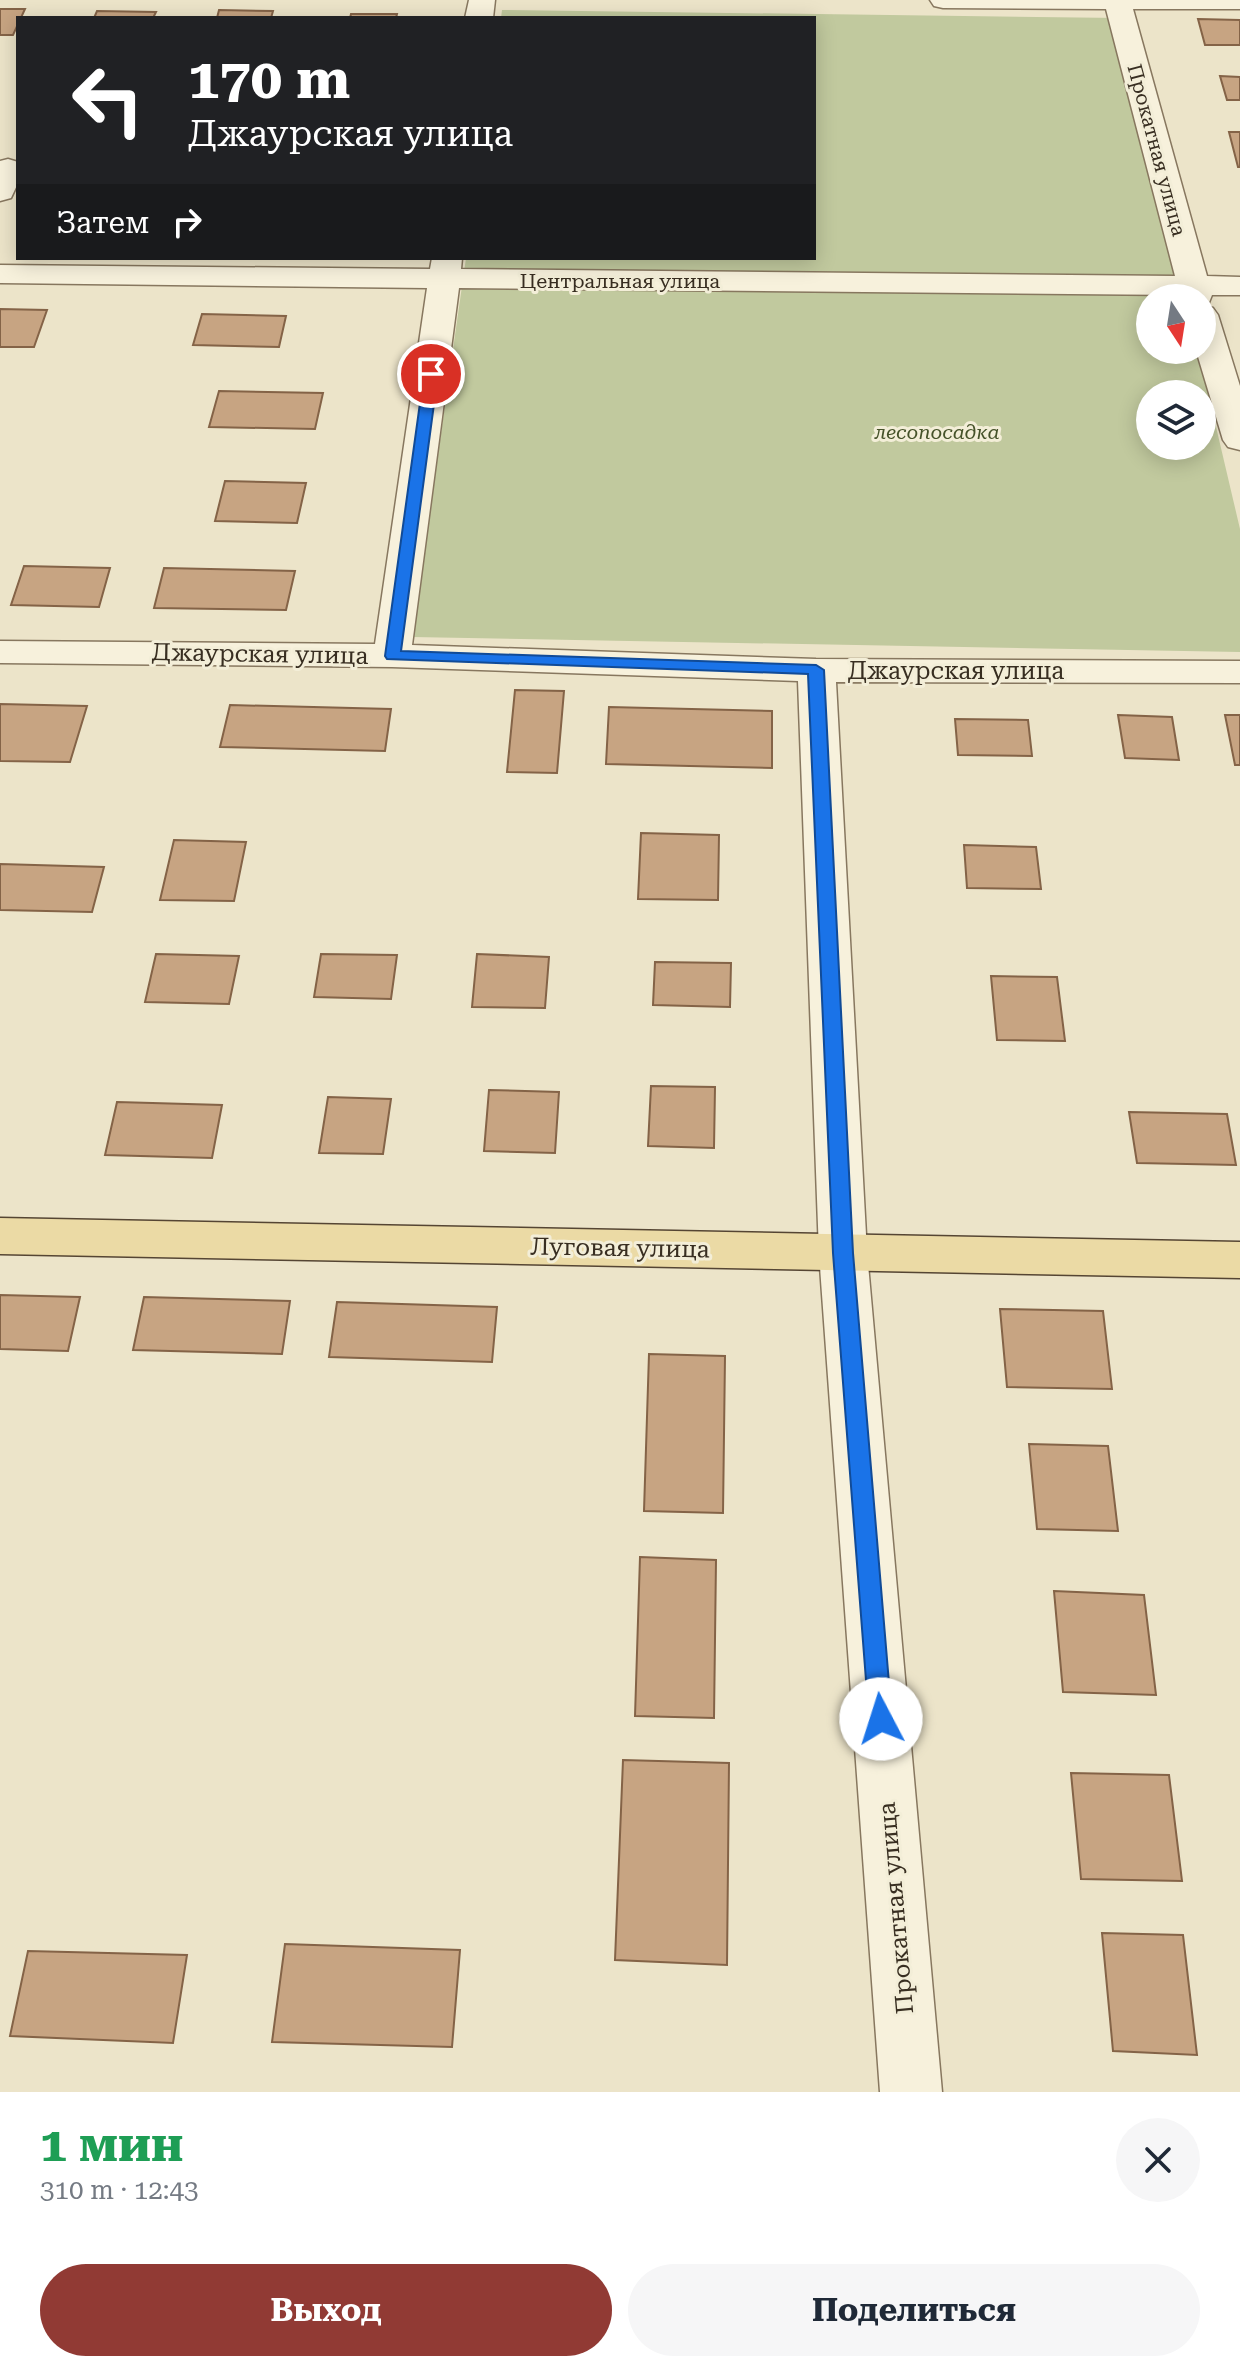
<!DOCTYPE html>
<html lang="ru">
<head>
<meta charset="utf-8">
<style>
	body { margin:0; font-family:"Roboto Serif",serif; background:#f6f6f7; color:#1f2937; height:100vh; display:flex; flex-direction:column; font-size:30px; white-space:nowrap }
	* { box-sizing:border-box; margin:0 }
	p { font-size:26px; color:#747a83 }
	.icon { flex:none; width:44px; height:44px; fill:none; stroke:currentColor; stroke-width:2; stroke-linecap:round; stroke-linejoin:round }
	.map { position:relative; height:2092px; overflow:hidden }
	.panel { display:flex; flex-direction:column; background:#fff; flex:1 }
	.panel>* { flex:none }
	.banner { position:absolute; left:16px; top:16px; width:800px; height:244px; border-radius:0px; box-shadow:0 4px 20px #0003; background:#202124; color:#fff; overflow:hidden }
	.needle { width:52px; rotate:168deg }
	.tools { position:absolute; left:1136px; top:284px; display:grid; gap:16px }
	.tools a { display:grid; place-items:center; width:80px; height:80px; border-radius:50%; background:#fff; box-shadow:0 4px 20px #0003; font-size:40px }
	.pin { position:absolute; display:grid; place-items:center; width:68px; height:68px; color:#fff; margin:-34px; border:4px solid #fff; border-radius:50%; box-shadow:0 2px 8px #0007 }
	.me { position:absolute; width:88px; margin:-44px; rotate:355deg; stroke-linejoin:round; filter:drop-shadow(0 0 6px #0008) }
	.turn { display:flex; align-items:center; gap:28px; height:168px; padding:0 40px; font-size:36px }
	.turn .icon { width:104px; height:104px; stroke-width:2.5 }
	.turn b { display:block; font-size:56px; line-height:68px }
	.then { display:flex; align-items:center; height:76px; padding:0 40px; background:#0003; gap:16px; font-size:30px }
	.round { display:grid; place-items:center; flex:none; width:84px; height:84px; border-radius:42px; background:#f6f6f7 }
	.headline { display:flex; align-items:center; justify-content:space-between; height:136px; padding:0 40px }
	h1 { font-size:48px; font-weight:700; line-height:60px; color:#1e9e55 }
	.primary-button { display:flex; gap:16px; margin-top:auto; padding:16px 40px }
	.primary-button a { flex:1; height:92px; border-radius:48px; background:#913a34; color:#fff; font-size:32px; font-weight:700; line-height:92px; text-align:center }
	.primary-button a+a { background:#f6f6f7; color:#1f2937 }
	.map>svg:first-child { display:block }
	.green { fill:#c1c99e; fill-rule:evenodd }
	.building { fill:#c7a482; stroke:#846347; stroke-width:2 }
	.lines { fill:none; stroke-linecap:round; stroke-linejoin:round }
	.minor-casing { stroke:#87775f; stroke-width:3 }
	.major-casing { stroke:#554533; stroke-width:3 }
	.minor { fill:#f7f1dc; fill-rule:evenodd }
	.major { fill:#ebdaa5; fill-rule:evenodd }
	.route { fill:#1a73e8; stroke:#114b97; stroke-width:2 }
	.labels { text-anchor:middle; stroke-width:6; stroke-linejoin:round; paint-order:stroke }
	.far-street-label { font-size:20px; fill:#382e21; stroke:#f3eed8 }
	.far-park-label { font-size:20px; font-style:italic; fill:#46532a; stroke:#f3eed8 }
	.street-label { font-size:24px; fill:#382e21; stroke:#f3eed8 }
</style>
</head>
<body>
<div class="map">
<svg width="1240" height="2092" viewBox="0 0 1240 2092">
	<rect width="100%" height="100%" fill="#ece4c9"/>
	<path class="green" d="M502 10 1120 18 1186 298H1150V350H1198L1240 529V652L412 637 466 258H814V18H501ZM1150 394H1202V446H1150Z"/>
	<g class="building">
		<polygon points="0,9 25,9 13,35 0,35"/>
		<polygon points="219,10 273,11 271,18 217,18"/>
		<polygon points="97,11 156,12 153,18 94,18"/>
		<polygon points="351,14 397,14 396,18 350,18"/>
		<polygon points="1198,19 1240,20 1240,45 1205,45"/>
		<polygon points="1220,76 1240,77 1240,100 1227,100"/>
		<polygon points="1229,132 1240,132 1240,167 1238,167"/>
		<polygon points="0,309 47,310 34,347 0,347"/>
		<polygon points="202,314 286,316 279,347 193,345"/>
		<polygon points="219,391 323,393 315,429 209,427"/>
		<polygon points="225,481 306,483 297,523 215,521"/>
		<polygon points="24,566 110,568 99,607 11,605"/>
		<polygon points="164,568 295,571 286,610 154,608"/>
		<polygon points="515,690 564,691 557,773 507,772"/>
		<polygon points="0,704 87,706 70,762 0,761"/>
		<polygon points="230,705 391,709 385,751 220,747"/>
		<polygon points="609,707 772,711 772,768 606,764"/>
		<polygon points="1118,715 1172,717 1179,760 1125,758"/>
		<polygon points="1225,715 1240,715 1240,765 1235,765"/>
		<polygon points="955,719 1028,720 1032,756 958,755"/>
		<polygon points="641,833 719,835 718,900 638,899"/>
		<polygon points="174,840 246,842 234,901 160,900"/>
		<polygon points="964,845 1036,847 1041,889 967,888"/>
		<polygon points="0,864 104,867 92,912 0,910"/>
		<polygon points="156,954 239,956 229,1004 145,1002"/>
		<polygon points="321,954 397,955 391,999 314,997"/>
		<polygon points="477,954 549,957 545,1008 472,1007"/>
		<polygon points="655,962 731,963 730,1007 653,1005"/>
		<polygon points="991,976 1057,977 1065,1041 997,1040"/>
		<polygon points="651,1086 715,1087 714,1148 648,1146"/>
		<polygon points="489,1090 559,1092 555,1153 484,1151"/>
		<polygon points="328,1097 391,1099 383,1154 319,1153"/>
		<polygon points="117,1102 222,1105 212,1158 105,1155"/>
		<polygon points="1129,1112 1227,1114 1236,1165 1137,1163"/>
		<polygon points="0,1295 80,1297 68,1351 0,1349"/>
		<polygon points="144,1297 290,1301 282,1354 133,1350"/>
		<polygon points="337,1302 497,1307 492,1362 329,1357"/>
		<polygon points="1000,1309 1103,1311 1112,1389 1007,1387"/>
		<polygon points="649,1354 725,1356 723,1513 644,1511"/>
		<polygon points="1029,1444 1108,1446 1118,1531 1037,1529"/>
		<polygon points="640,1557 716,1560 714,1718 635,1716"/>
		<polygon points="1054,1591 1144,1595 1156,1695 1063,1692"/>
		<polygon points="623,1760 729,1763 727,1965 615,1960"/>
		<polygon points="1071,1773 1169,1775 1182,1881 1081,1879"/>
		<polygon points="1102,1933 1183,1935 1197,2055 1113,2051"/>
		<polygon points="285,1944 460,1950 452,2047 272,2042"/>
		<polygon points="28,1951 187,1955 173,2043 10,2036"/>
	</g>
	<g class="lines">
		<defs>
			<g id="minor">
				<polygon points="469,0 495,0 493,18 465,18"/>
				<polygon points="930,0 1240,0 1240,9 1133,9 1207,276 1240,277 1240,295 1212,295 1208,305 1204,306 1213,308 1218,315 1240,386 1240,450 1228,447 1223,440 1196,350 1202,350 1202,298 1181,298 1180,295 459,288 412,645 816,659 1240,661 1240,683 836,682 867,1253 942,2092 880,2092 819,1253 798,681 392,667 0,663 0,641 375,644 427,288 0,283 0,265 430,269 432,258 462,258 461,269 1175,276 1106,9 943,8 934,6"/>
				<polygon points="8,159 18,162 18,183 11,198 0,201 0,161"/>
			</g>
			<polygon id="major" points="0,1218 1240,1242 1240,1278 0,1254"/>
		</defs>
		<use href="#minor" class="minor-casing"/>
		<use href="#major" class="major-casing"/>
		<use href="#minor" class="minor"/>
		<use href="#major" class="major"/>
	</g>
	<polygon class="route" points="431,370 438,374 401,651 816,665 824,670 853,1253 892,1719 889,1726 881,1729 873,1726 869,1719 833,1253 808,674 387,659 385,656 424,374"/>
	<g class="labels">
		<g class="far-street-label">
			<text transform="translate(1157 150) rotate(75)" y="7">Прокатная улица</text>
			<text x="620" y="288">Центральная улица</text>
		</g>
		<g class="far-park-label">
			<text x="937" y="439">лесопосадка</text>
		</g>
		<g class="street-label">
			<text transform="translate(260 654) rotate(1)" y="8">Джаурская улица</text>
			<text x="956" y="679">Джаурская улица</text>
			<text transform="translate(620 1248) rotate(1)" y="8">Луговая улица</text>
			<text transform="translate(896 1908) rotate(-95)" y="8">Прокатная улица</text>
		</g>
	</g>
</svg>
<div class="tools">
<a><svg class="needle" viewBox="-14 -14 28 28"><path d="M0-13l5 13h-10z" fill="#e53935"/><path d="M0 13l5-13h-10z" fill="#747a83"/></svg></a>
<a><svg class="icon" aria-label="layers" viewBox="0 0 24 24"><path d="M12 4l9 5-9 5-9-5zM3 14l9 5 9-5"/></svg></a>
</div>
<div class="pin" style="left:431px;top:374px;background:#d93025"><svg class="icon" aria-label="arrive" viewBox="0 0 24 24"><path d="M6 21V4h12l-3 4 3 4H6"/></svg></div>
<svg class="me" style="left:881px;top:1719px" viewBox="-20 -20 40 40"><circle r="19" fill="#fff"/><path d="M0-13L10 11 0 6-10 11z" fill="#1a73e8"/></svg>
<div class="banner">
<div class="turn"><svg class="icon" aria-label="left" viewBox="0 0 24 24"><path d="M17 20v-9H6M10 6l-5 5 5 5"/></svg><div><b>170 m</b>Джаурская улица</div></div>
<div class="then">Затем<svg class="icon" aria-label="right" viewBox="0 0 24 24"><path d="M7 20v-9h11M14 6l5 5-5 5"/></svg></div>
</div>
</div>
<section class="panel">
<div class="headline"><div><h1>1 мин</h1><p>310 m · 12:43</p></div><a class="round"><svg class="icon" aria-label="close" viewBox="0 0 24 24"><path d="M6 6l12 12M18 6L6 18"/></svg></a></div>
<div class="primary-button"><a>Выход</a><a>Поделиться</a></div>
</section>
</body>
</html>
